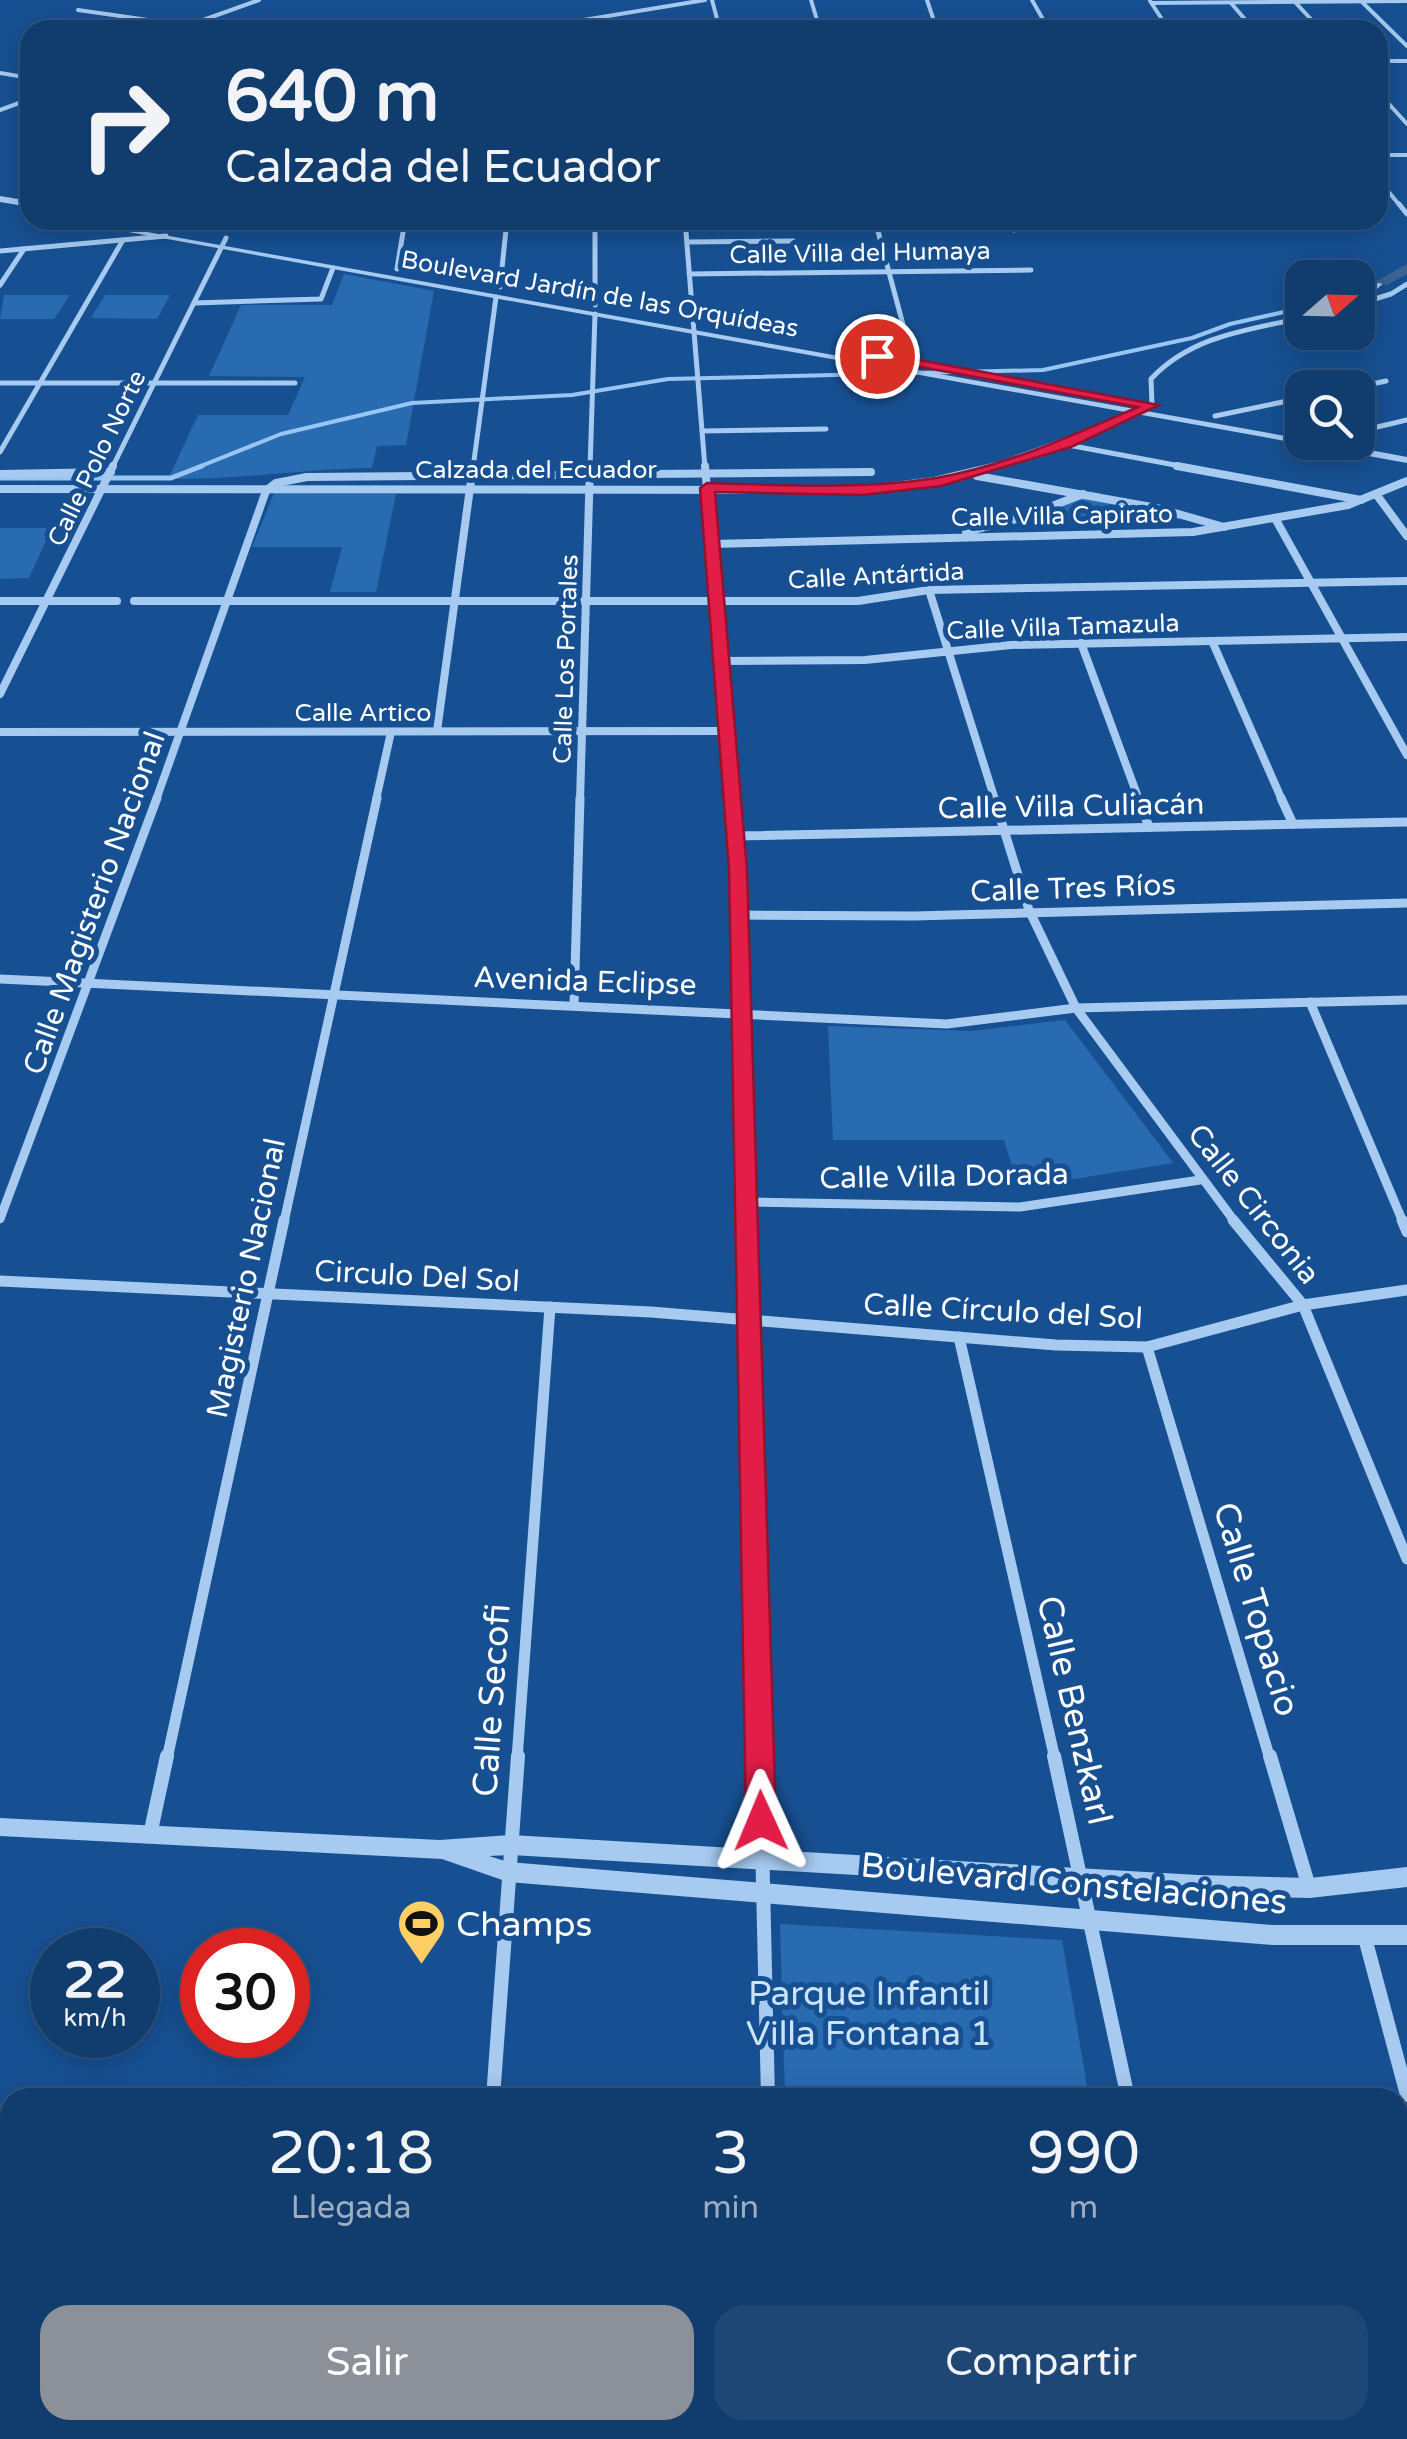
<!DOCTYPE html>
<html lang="es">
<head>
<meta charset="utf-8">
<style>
	body { margin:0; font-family:"Varela Round",sans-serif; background:#1e4776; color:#f1f3f6; height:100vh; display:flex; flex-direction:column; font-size:38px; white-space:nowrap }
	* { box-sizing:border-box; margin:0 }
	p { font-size:32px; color:#9cadc2 }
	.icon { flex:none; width:55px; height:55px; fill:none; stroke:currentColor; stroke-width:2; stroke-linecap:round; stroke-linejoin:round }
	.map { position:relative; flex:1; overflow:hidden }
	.details { position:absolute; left:0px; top:2088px; width:1408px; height:352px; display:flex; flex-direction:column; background:#113c6e; border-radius:30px 30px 0 0; box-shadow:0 5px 25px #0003,0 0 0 2px #305681 }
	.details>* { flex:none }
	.hud { position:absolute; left:20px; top:20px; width:1368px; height:210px; border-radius:30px; box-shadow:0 5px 25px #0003,0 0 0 2px #305681; background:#113c6e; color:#f1f3f6; overflow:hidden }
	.needle { width:65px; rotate:70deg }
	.fabs { position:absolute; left:1285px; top:260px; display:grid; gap:20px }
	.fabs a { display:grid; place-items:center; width:90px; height:90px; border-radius:20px; background:#113c6e; box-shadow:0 5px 25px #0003,0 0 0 2px #305681; font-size:50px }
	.speed { position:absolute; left:30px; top:1928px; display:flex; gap:20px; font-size:50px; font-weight:700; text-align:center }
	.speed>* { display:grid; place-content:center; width:130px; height:130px; border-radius:50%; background:#113c6e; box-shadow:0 5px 25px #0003,0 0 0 2px #305681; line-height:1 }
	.speed small { font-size:25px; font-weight:400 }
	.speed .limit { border:15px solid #d22; background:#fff; color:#111 }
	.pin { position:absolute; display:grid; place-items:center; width:85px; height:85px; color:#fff; margin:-42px; border:5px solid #fff; border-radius:50%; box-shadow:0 2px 10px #0007 }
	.me { position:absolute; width:110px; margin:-55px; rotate:359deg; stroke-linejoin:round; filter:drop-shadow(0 0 8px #0008) }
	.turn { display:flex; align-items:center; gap:35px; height:210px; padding:0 40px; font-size:45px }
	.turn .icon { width:130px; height:130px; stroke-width:2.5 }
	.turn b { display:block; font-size:70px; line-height:85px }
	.eta { display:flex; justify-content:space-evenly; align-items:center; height:170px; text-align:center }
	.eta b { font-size:60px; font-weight:600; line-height:70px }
	.primary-button { display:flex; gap:20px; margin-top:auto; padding:20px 40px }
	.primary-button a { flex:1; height:115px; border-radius:30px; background:#8c9099; color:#fff; font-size:40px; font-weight:600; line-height:115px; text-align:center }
	.primary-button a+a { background:#1e4776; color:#f1f3f6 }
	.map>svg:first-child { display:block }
	.green { fill:#296bb1 }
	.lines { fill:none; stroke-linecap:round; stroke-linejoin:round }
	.stream-far1 { stroke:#98c5f3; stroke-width:4 }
	.stream { stroke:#98c5f3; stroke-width:5 }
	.canal { fill:#396392; fill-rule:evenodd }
	.minor-far5 { stroke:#a6caf0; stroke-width:4 }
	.minor-far4 { stroke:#a6caf0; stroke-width:5 }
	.minor-far3 { stroke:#a6caf0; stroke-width:8 }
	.minor-far2 { stroke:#a6caf0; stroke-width:9 }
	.minor-far1 { stroke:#a6caf0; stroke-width:11 }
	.minor { stroke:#a6caf0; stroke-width:14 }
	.tertiary { fill:#a6caf0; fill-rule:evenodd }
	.route { fill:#e11d48; stroke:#92132f; stroke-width:2.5 }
	.labels { text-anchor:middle; stroke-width:10; stroke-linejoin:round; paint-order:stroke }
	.far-street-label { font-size:25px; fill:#fff; stroke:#175092 }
	.street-label { font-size:30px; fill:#fff; stroke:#175092 }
	.near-street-label { font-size:35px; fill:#fff; stroke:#175092 }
	.near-poi-label { font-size:35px; fill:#fff; stroke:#175092; text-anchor:start }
	.near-park-label { font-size:35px; fill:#cce3fc; stroke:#175092 }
</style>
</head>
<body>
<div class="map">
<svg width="1407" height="2439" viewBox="0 0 1407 2439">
	<rect width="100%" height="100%" fill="#175092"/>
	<g class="green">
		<path d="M344 274 434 291 406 445 377 446 372 468C303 469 236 480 168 479L198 415H288L305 377 209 376 241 305H332Z"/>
		<polygon points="4,295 70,295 54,319 0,319"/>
		<polygon points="105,295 170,295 157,319 91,318"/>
		<polygon points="1091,491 1198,519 989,523 1043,510"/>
		<polygon points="274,493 396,494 376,592 330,592 342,547 252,547"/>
		<polygon points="0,528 52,528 29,578 0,579"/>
		<polygon points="1065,1020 1173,1163 1019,1188 1004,1140 833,1140 828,1026 972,1031"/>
		<polygon points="780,1924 1062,1940 1089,2097 785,2097"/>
	</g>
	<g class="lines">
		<g class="stream-far1">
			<polyline points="1358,296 1368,294 1382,282"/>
			<polyline points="196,468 281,434 412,403 572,395 668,379 1043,370 1192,338 1230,324 1302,308"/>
		</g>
		<polyline class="stream" points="0,478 171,478 202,466"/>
		<polygon class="canal" points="1407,264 1407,274 1387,285 1375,282"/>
		<g class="minor-far5">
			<polyline points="712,0 720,30"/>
			<polyline points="811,0 820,30"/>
			<polyline points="927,0 937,30"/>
			<polyline points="1032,0 1049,30"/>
			<polyline points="1150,1 1169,30"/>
			<polyline points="1294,1 1321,30"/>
			<polyline points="1361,1 1407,46"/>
			<polyline points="1152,3 1407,1"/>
			<polyline points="1231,3 1254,30"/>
			<polyline points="78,10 218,30"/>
			<polyline points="192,24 259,0"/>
			<polyline points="523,30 705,0"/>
			<polyline points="1283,30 1320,30"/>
			<polyline points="1378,61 1407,61"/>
			<polyline points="0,73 30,78"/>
			<polyline points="1378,92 1407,124"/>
			<polyline points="0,110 30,99"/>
			<polyline points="1378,155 1407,155"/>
			<polyline points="1378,179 1401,207"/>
		</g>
		<g class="minor-far4">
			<polyline points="1399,204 1407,214"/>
			<polyline points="595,220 595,305"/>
			<polyline points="685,220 705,468"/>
			<polyline points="875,220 913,362"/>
			<polyline points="1010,220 1014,230"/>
			<polyline points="687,242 793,241"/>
			<polyline points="0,251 166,236"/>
			<polyline points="397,269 405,220"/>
			<polyline points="689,274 1031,270"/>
			<polyline points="0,285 24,249"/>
			<polyline points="500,287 507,220"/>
			<polyline points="194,303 321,299 333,268"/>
			<polyline points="1358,304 1391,294 1407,284"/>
			<polyline points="0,383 295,383"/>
			<polyline points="1354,388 1386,381"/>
			<polyline points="1215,416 1302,398"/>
			<polyline points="702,431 826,429"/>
			<polyline points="1361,441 1373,428 1407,420"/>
			<polyline points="1068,445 1191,468"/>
			<polyline points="0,452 123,240"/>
			<polyline points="112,468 226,238"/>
			<polyline points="473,468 496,297"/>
			<polyline points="590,468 595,314"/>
			<path d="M988 468 1139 413 1152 405 1151 379C1191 336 1247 330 1302 318"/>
		</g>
		<g class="minor-far3">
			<polyline points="705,466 732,800"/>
			<polyline points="1177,466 1361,500"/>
			<polyline points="0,474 111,472"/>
			<polyline points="977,476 1157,508 1224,527"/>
			<polyline points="0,489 862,490 934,481 997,466"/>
			<polyline points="267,490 276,483 307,477 871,472"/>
			<polyline points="1376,494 1407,536"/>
			<polyline points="1276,520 1407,755"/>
			<polyline points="966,532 1024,517 1083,494"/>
			<polyline points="711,544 1193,532 1348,505 1407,481"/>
			<polyline points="929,590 995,800"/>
			<polyline points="0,601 117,601"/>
			<polyline points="134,601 858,601 929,590 1407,581"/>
			<polyline points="1212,641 1282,800"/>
			<polyline points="1081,643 1139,800"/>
			<polyline points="721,661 865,660 1011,645 1407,637"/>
			<polyline points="0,694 113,466"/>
			<polyline points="437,731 473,466"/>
			<polyline points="0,732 727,731"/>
			<polyline points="156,800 266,491"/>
			<polyline points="376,800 391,732"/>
			<polyline points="580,800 590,466"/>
		</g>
		<g class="minor-far2">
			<polyline points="732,798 738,869 747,1222"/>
			<polyline points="994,798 1029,910 1076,1008 1235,1222"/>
			<polyline points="1138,798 1149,827"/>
			<polyline points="1281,798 1293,824"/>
			<polyline points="735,836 1407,822"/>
			<polyline points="739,915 914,916 1407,903"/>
			<polyline points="0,979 947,1024 1076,1008 1407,1000"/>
			<polyline points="1310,1002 1403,1222"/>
			<polyline points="574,1005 580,798"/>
			<polyline points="746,1202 1020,1207 1200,1180"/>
			<polyline points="0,1219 157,798"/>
			<polyline points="284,1222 377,798"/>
		</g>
		<g class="minor-far1">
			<polyline points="747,1220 760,1759"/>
			<polyline points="1233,1220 1303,1305 1407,1559"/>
			<polyline points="1402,1220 1407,1232"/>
			<polyline points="0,1281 651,1312 1056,1345 1147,1347 1303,1305 1407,1290"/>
			<polyline points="959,1337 1055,1759"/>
			<polyline points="1147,1347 1270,1759"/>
			<polyline points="167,1759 284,1220"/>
			<polyline points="517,1759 550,1307"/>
		</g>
		<g class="minor">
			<polyline points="760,1756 768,2098"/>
			<polyline points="1054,1756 1128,2098"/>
			<polyline points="1270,1756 1309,1887"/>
			<polyline points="150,1835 167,1756"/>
			<polyline points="1365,1938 1407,2095"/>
			<polyline points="493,2098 518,1756"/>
			<polyline points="777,2430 777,2439"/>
			<polyline points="1190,2430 1191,2439"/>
			<polyline points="469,2439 470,2430"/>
		</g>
		<g class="tertiary">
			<polygon points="0,196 30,201 30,207 0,202"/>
			<polygon points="62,220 80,220 1302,439 1302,442 1328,442 1407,457 1407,463"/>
			<polygon points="0,1818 440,1840 511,1835 1198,1875 1310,1878 1407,1867 1407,1887 1310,1898 1198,1895 511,1855 489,1856 508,1862 1273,1925 1407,1925 1407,1945 1273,1945 508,1882 442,1859 0,1836"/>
		</g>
	</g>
	<path class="route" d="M877 352 1159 405 1071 447 941 486 862 495 715 492 747 870 776 1821 772 1830 761 1833 751 1830 746 1821 729 870 700 488 707 483C784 485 860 490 936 478 1006 466 1074 435 1138 407L872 358V353Z"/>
	<defs>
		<symbol id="stadium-pin" viewBox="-11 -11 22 30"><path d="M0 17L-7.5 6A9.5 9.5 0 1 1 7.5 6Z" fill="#ffce65" stroke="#175092"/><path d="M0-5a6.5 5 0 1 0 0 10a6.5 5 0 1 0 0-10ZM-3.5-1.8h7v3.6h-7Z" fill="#111"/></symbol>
	</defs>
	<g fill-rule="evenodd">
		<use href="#stadium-pin" x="394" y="1896" width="55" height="75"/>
	</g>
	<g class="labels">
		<g class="far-street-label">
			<text transform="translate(860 252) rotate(-1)" y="9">Calle Villa del Humaya</text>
			<text transform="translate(600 293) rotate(10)" y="9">Boulevard Jardín de las Orquídeas</text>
			<text transform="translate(96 458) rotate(-64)" y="9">Calle Polo Norte</text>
			<text x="536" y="478">Calzada del Ecuador</text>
			<text transform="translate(1062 515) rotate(-1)" y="9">Calle Villa Capirato</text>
			<text transform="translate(876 575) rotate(-3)" y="9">Calle Antártida</text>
			<text transform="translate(1063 626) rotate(-2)" y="9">Calle Villa Tamazula</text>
			<text transform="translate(565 659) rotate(-88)" y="9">Calle Los Portales</text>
			<text x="363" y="721">Calle Artico</text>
		</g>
		<g class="street-label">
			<text transform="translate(1071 806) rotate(-1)" y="10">Calle Villa Culiacán</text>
			<text transform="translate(1073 888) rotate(-2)" y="10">Calle Tres Ríos</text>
			<text transform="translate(94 903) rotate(-70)" y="10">Calle Magisterio Nacional</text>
			<text transform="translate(585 981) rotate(2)" y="10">Avenida Eclipse</text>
			<text transform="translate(944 1176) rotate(-1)" y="10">Calle Villa Dorada</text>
			<text transform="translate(1254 1204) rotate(52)" y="10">Calle Circonia</text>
			<text transform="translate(417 1276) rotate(3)" y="10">Circulo Del Sol</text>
			<text transform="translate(246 1278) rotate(-78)" y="10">Magisterio Nacional</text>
			<text transform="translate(1003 1311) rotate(3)" y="10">Calle Círculo del Sol</text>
		</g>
		<g class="near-street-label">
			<text transform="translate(1257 1609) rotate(73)" y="12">Calle Topacio</text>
			<text transform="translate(491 1700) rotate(-86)" y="12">Calle Secofi</text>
			<text transform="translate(1075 1710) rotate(77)" y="12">Calle Benzkarl</text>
			<text transform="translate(1074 1883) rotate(5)" y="12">Boulevard Constelaciones</text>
		</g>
		<g class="near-poi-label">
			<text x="456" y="1936">Champs</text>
		</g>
		<g class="near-park-label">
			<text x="869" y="2005">Parque Infantil<tspan x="869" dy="40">Villa Fontana 1</tspan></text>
		</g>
	</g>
</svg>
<div class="fabs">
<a><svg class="needle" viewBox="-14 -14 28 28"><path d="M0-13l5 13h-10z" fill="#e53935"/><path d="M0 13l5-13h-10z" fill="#9cadc2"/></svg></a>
<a><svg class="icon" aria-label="search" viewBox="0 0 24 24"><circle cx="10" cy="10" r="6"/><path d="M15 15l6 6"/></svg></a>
</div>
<div class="speed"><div>22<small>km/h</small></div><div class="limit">30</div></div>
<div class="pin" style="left:877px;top:356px;background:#d93025"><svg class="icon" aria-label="arrive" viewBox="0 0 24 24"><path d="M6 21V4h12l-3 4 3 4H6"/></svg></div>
<svg class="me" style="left:761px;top:1821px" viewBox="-20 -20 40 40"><path d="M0-17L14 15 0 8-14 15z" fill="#e11d48" stroke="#fff" stroke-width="4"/></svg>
<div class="hud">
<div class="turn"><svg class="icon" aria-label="right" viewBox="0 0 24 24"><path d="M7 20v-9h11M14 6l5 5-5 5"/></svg><div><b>640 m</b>Calzada del Ecuador</div></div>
</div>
<section class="details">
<div class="eta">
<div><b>20:18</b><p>Llegada</p></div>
<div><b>3</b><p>min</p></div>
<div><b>990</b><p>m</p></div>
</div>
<div class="primary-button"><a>Salir</a><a>Compartir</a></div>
</section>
</div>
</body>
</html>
